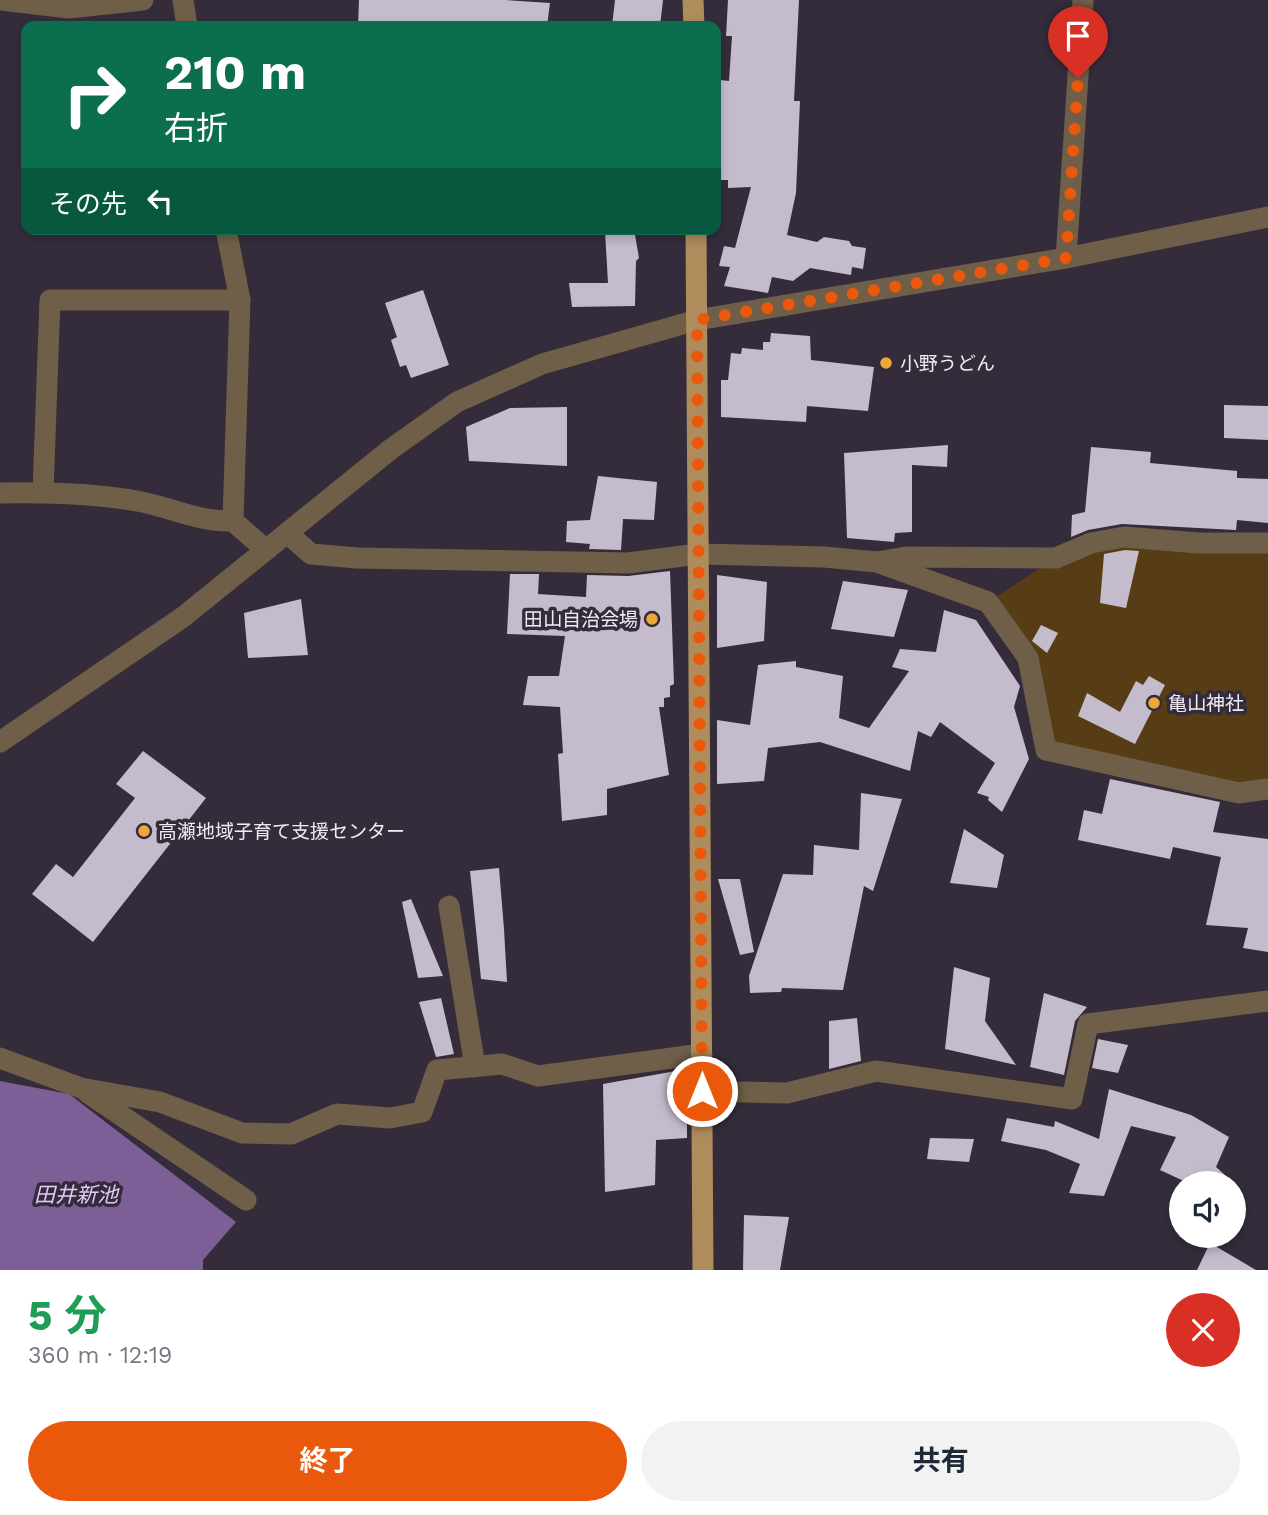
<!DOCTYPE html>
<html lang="ja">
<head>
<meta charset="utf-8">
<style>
	body { margin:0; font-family:"Work Sans","Noto Sans JP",sans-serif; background:#f2f2f3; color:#1f2937; height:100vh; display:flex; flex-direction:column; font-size:26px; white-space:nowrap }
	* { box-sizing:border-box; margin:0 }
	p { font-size:23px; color:#747a83 }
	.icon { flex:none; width:38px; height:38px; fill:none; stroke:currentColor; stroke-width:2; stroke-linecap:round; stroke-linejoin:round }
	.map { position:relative; height:1270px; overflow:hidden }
	.panel { display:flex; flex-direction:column; background:#fff; flex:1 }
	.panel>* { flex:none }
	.banner { position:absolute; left:21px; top:21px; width:700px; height:214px; border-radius:14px; box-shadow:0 4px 10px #0003; background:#0b6e4f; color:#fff; overflow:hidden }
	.controls { position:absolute; left:1169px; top:1171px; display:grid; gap:14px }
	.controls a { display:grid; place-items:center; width:77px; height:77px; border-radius:50%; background:#fff; box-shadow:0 4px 10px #0003; font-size:35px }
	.pin { position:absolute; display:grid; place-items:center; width:60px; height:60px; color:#fff; margin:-72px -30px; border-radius:50% 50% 50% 0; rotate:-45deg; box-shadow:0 0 7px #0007 }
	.pin .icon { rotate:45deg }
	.me { position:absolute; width:77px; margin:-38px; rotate:0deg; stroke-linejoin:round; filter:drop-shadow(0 0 5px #0008) }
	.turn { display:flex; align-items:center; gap:24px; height:147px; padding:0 28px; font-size:32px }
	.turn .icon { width:91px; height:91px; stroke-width:2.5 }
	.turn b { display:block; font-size:49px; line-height:60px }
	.then { display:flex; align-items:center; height:66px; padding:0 28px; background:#0003; gap:14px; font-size:26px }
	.round { display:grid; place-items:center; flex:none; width:74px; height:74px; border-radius:37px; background:#f2f2f3 }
	.head { display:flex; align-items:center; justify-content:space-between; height:119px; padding:0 28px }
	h1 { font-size:42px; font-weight:700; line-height:52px; color:#1e9e55 }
	.button { display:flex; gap:14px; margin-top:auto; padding:14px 28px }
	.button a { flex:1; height:80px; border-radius:42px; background:#ea580c; color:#fff; font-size:28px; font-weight:700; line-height:80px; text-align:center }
	.button a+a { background:#f2f2f3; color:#1f2937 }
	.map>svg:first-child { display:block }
	.green { fill:#573d15 }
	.water { fill:#7c5f96 }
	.building { fill:#c4bbcd }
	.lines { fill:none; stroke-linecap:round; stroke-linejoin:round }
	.minor { stroke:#705f48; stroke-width:21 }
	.major { stroke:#af8c5c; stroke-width:21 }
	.route { stroke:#ea580c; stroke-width:12; stroke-dasharray:0 21.6 }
	.poi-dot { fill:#eda83b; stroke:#342c3b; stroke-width:2.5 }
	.labels { text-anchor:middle; stroke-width:7; stroke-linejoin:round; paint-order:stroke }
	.poi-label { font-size:19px; fill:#f0ebf5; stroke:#342c3b; text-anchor:start }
	.water-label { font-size:21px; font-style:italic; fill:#e1c8f9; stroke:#342c3b }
</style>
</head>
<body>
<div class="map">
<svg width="1268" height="1270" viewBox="0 0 1268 1270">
	<rect width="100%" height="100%" fill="#342c3b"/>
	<polygon class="green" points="1091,543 1268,543 1268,789 1046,750 1028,658 988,602 1056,558"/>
	<polygon class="water" points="0,1081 69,1094 236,1222 203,1260 203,1270 0,1270"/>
	<g class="building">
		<polygon points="359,0 505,0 550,3 547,26 358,26"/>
		<polygon points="615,0 663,0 660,26 612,26"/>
		<polygon points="728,0 799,0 794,101 800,101 796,193 787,235 817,242 824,237 849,241 852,246 866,248 863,269 852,267 851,275 810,268 793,281 772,277 768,293 724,286 730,267 719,266 724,246 735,248 751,187 728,188 728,180 719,180 720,80 729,81 732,36 726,36"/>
		<polygon points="634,229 639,258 636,261 635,306 572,307 569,283 608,283 605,231"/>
		<polygon points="423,290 449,365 411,378 406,365 400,367 391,340 397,337 385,303"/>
		<polygon points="771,333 810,336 811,360 874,367 868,411 807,406 806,422 721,417 721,380 728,380 731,353 741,354 742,348 763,350 763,342 770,342"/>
		<polygon points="1224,405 1268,406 1268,440 1224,438"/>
		<polygon points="567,407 567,466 469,461 466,427 510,408"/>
		<polygon points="948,445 947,467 912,465 912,532 895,533 894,542 847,538 844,453"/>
		<polygon points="1091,447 1151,452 1150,463 1237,471 1237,478 1268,479 1268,523 1237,520 1236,530 1122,524 1088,530 1071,537 1072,515 1085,512"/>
		<polygon points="598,476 657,482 654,520 623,519 621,550 589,549 590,544 566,542 567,521 590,520"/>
		<polygon points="1125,550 1139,551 1126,608 1100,603 1104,554"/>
		<polygon points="670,571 674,684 670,686 670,697 664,698 664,707 659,707 669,775 607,789 607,815 562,821 558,754 563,753 560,707 523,705 528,676 559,676 565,636 507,634 510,574 539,574 538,594 586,597 587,575 628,576"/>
		<polygon points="717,575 767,582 764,641 717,648"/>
		<polygon points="843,581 908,590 894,637 831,629"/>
		<polygon points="301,599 308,655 248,658 244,613"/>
		<polygon points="944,610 976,620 1020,686 1014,707 1029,759 1002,812 988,800 989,797 977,793 995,763 940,722 931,737 918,731 910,771 820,742 768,748 764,781 717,784 717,720 750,725 758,665 796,661 796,667 843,676 839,718 869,728 909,671 892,667 900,649 936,652"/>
		<polygon points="1041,625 1058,633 1047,653 1032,641"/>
		<polygon points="1149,676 1165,685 1135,744 1078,716 1087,693 1120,712 1136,681 1143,685"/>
		<polygon points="143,751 206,798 93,942 32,894 56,864 73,877 135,798 116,784"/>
		<polygon points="1110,779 1220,802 1213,832 1268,839 1268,952 1243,948 1248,928 1206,925 1221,857 1173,847 1170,859 1078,840 1084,810 1102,814"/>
		<polygon points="861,793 902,799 873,891 864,886 843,990 782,988 781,992 750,993 749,976 783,874 813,875 814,845 859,850"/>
		<polygon points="964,829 1004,855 997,888 950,883"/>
		<polygon points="499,868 504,929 507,982 481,979 470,871"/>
		<polygon points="718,879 740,879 754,952 740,955"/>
		<polygon points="411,899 443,976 418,978 402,902"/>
		<polygon points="954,967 990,978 985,1021 1016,1065 945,1049"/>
		<polygon points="1044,993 1087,1007 1075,1021 1064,1075 1030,1067"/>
		<polygon points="441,998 454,1054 436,1057 419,1002"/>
		<polygon points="857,1018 861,1061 829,1069 829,1021"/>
		<polygon points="1098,1039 1128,1045 1118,1073 1092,1068"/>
		<polygon points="687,1069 687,1138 656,1140 655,1185 605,1192 603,1084"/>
		<polygon points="1109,1089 1191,1115 1229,1137 1216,1167 1234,1183 1188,1183 1160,1170 1176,1137 1131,1126 1104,1196 1069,1193 1080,1164 1046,1150 1001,1141 1007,1118 1054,1127 1055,1121 1099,1139"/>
		<polygon points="930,1138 974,1139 969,1162 927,1159"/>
		<polygon points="744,1215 789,1217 780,1270 743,1270"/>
		<polygon points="1210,1243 1222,1250 1256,1270 1197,1270"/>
	</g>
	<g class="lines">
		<g class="minor">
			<polyline points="0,0 69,8 143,0"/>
			<polyline points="183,0 187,26"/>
			<polyline points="226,229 240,300 233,521"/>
			<polyline points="1066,258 1083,0"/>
			<polyline points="43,492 50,300 240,300"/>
			<path d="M0 493C45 492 92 493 137 501 170 507 198 522 233 521L266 550"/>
			<polyline points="287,533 311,554 357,558 628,563 698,554 824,557 877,562 988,602 1028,658 1046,750 1239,793 1268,789"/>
			<polyline points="877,562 906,557 1056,558 1091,543 1124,537 1199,543 1268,543"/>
			<polyline points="0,742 183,617 391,449 457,402 542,364 697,320 1066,258 1268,217"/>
			<polyline points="449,906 475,1067"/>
			<polyline points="0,1058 81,1088 160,1102 242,1133 291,1134 337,1114 390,1118 422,1112 437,1070 502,1064 538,1076 702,1054"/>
			<polyline points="702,1091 787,1093 876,1071 1072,1099 1088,1024 1268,1001"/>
			<polyline points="88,1093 246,1200"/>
		</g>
		<g class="major">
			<polyline points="693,0 694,26"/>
			<polyline points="696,229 703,1270"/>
		</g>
	</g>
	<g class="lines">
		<polyline class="route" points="702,1091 697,320 1066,258 1078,78"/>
	</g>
	<g class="poi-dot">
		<circle cx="886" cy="363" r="7"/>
		<circle cx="652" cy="619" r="7"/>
		<circle cx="1154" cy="703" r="7"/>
		<circle cx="144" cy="831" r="7"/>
	</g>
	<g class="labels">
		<g class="poi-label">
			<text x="900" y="370">小野うどん</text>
			<text x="638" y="626" text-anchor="end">田山自治会場</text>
			<text x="1168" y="710">亀山神社</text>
			<text x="158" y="838">高瀬地域子育て支援センター</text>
		</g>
		<g class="water-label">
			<text x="76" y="1202">田井新池</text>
		</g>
	</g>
</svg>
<div class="controls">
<a><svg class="icon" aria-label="sound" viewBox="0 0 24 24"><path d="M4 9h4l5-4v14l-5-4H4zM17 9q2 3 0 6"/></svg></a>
</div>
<div class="pin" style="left:1078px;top:78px;background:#d93025"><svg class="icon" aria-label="arrive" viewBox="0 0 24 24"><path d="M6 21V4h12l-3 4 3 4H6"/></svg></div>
<svg class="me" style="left:702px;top:1091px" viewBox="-20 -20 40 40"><circle r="17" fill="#ea580c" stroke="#fff" stroke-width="3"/><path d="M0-11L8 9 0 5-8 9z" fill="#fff"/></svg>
<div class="banner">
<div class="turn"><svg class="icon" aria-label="right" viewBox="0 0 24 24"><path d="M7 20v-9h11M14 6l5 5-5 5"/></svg><div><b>210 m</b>右折</div></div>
<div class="then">その先<svg class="icon" aria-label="left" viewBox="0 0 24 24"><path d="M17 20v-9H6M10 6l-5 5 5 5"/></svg></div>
</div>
</div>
<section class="panel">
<div class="head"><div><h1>5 分</h1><p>360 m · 12:19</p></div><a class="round" style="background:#d93025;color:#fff"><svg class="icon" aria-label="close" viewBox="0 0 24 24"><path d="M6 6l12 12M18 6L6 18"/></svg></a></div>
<div class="button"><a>終了</a><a>共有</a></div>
</section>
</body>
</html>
